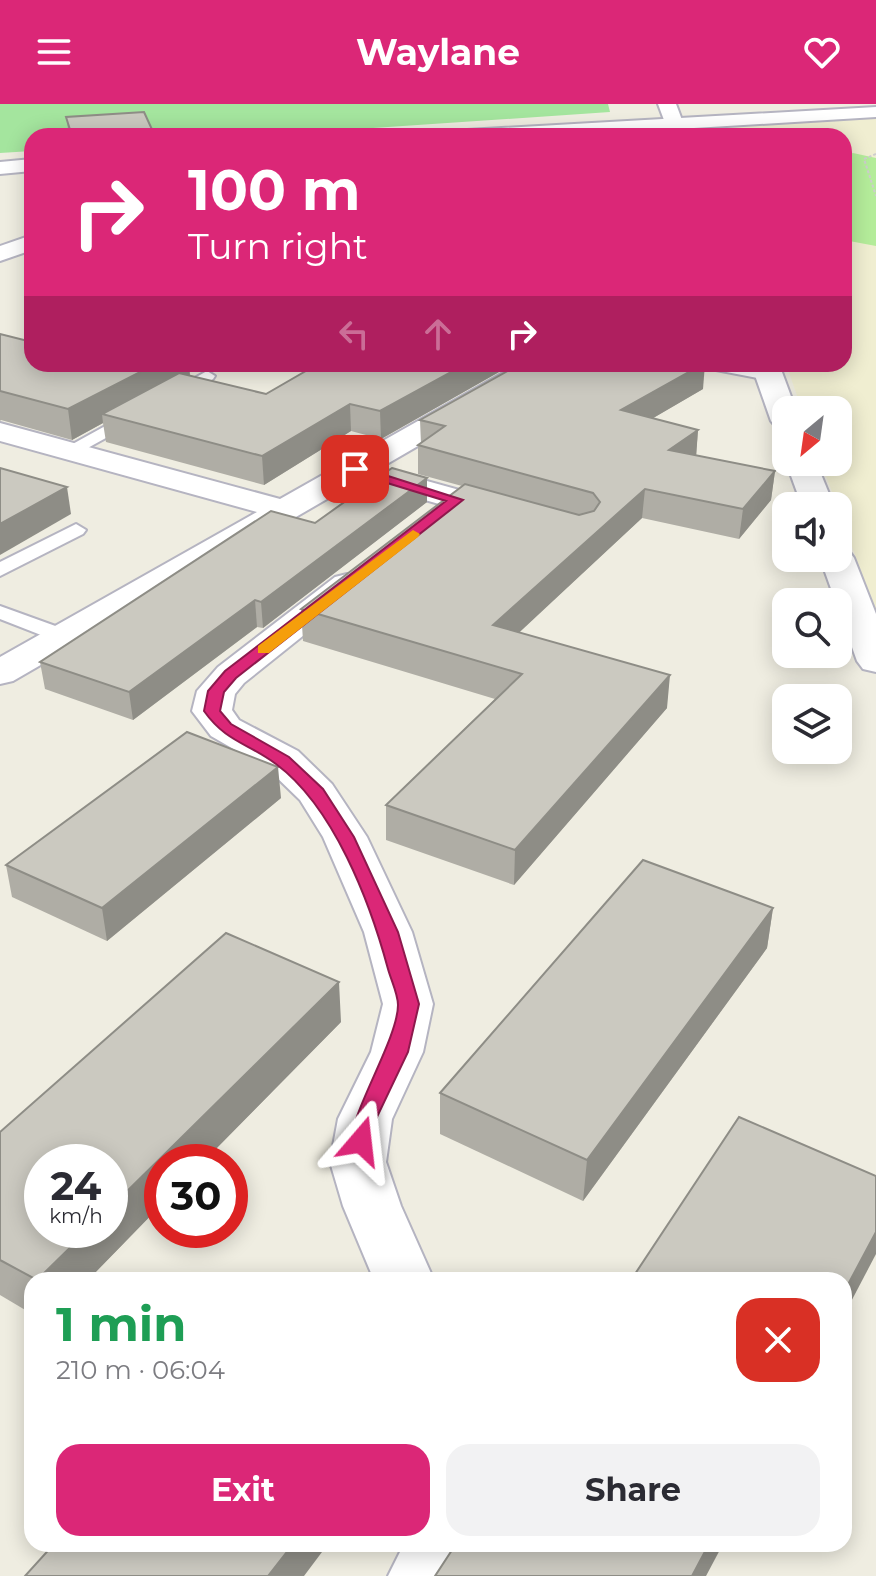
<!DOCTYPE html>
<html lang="en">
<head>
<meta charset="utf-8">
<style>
	body { margin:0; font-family:Montserrat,sans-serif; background:#f2f2f3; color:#2b2b33; height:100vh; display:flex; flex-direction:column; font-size:30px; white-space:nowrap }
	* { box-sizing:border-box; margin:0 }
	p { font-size:26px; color:#7c7c81 }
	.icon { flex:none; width:44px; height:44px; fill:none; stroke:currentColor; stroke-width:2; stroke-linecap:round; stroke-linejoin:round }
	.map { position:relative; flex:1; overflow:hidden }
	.panel { position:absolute; left:24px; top:1168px; width:828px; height:280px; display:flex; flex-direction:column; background:#fff; border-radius:24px; box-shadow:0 4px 20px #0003 }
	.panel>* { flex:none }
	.banner { position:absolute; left:24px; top:24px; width:828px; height:244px; border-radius:24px; box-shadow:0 4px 20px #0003; background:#db2777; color:#fff; overflow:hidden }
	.needle { width:52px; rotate:209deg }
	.controls { position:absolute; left:772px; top:292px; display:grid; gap:16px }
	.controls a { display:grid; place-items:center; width:80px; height:80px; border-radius:16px; background:#fff; box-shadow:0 4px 20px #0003; font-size:40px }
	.speed { position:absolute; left:24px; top:1040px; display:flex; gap:16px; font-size:40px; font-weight:700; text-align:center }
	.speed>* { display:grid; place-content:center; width:104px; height:104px; border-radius:50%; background:#fff; box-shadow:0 4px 20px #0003; line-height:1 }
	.speed small { font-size:20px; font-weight:400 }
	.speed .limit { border:12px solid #d22; background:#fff; color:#111 }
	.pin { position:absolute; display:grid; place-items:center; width:68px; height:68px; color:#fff; margin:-34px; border-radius:16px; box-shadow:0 4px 12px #0006 }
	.me { position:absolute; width:88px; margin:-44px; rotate:17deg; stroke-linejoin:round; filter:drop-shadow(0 0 6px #0008) }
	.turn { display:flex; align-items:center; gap:28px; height:168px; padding:0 32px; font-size:36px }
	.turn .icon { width:104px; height:104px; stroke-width:2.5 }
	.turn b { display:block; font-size:56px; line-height:68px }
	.lanes { display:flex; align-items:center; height:76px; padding:0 32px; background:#0003; justify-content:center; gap:40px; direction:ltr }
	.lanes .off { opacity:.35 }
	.round { display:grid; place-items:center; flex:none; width:84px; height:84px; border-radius:24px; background:#f2f2f3 }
	.headline { display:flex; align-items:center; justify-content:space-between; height:136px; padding:0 32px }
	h1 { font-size:48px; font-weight:700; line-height:60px; color:#1e9e55 }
	.button { display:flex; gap:16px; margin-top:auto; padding:16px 32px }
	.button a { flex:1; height:92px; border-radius:24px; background:#db2777; color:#fff; font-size:32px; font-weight:700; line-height:92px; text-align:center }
	.button a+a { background:#f2f2f3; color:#2b2b33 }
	header { display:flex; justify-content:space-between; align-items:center; height:104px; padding:0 32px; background:#db2777; color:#fff; font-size:36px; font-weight:700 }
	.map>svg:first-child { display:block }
	.education { fill:#f0eed1 }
	.green { fill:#a4e59e }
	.pitch { fill:#b4ec9a }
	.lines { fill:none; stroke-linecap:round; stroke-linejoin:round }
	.lane-casing { stroke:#b5b4c1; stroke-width:4 }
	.street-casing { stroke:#b5b4c1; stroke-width:4 }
	.secondary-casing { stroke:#b5b4c1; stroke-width:4 }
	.path { stroke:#cdcdcd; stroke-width:2; stroke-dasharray:3 2; stroke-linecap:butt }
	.lane { fill:#fff; fill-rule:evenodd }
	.street { fill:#fff; fill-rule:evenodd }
	.secondary { fill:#fff; fill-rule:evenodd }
	.wall { fill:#afada5 }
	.shaded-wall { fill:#8e8d86 }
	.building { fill:#cbc9c0; stroke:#8e8d86; stroke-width:2 }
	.route { fill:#db2777; stroke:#8e194d; stroke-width:2 }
	.slow { fill:#f59e0b }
</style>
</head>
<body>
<header><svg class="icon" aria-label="menu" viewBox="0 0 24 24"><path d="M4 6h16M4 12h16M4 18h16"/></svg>Waylane<svg class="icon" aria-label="heart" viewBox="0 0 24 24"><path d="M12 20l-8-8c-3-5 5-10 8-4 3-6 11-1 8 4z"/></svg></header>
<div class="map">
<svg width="876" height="1472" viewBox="0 0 876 1472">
	<rect width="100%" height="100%" fill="#efede1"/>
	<polygon class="education" points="876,13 876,508 821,358 838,358 838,306 802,306 786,260 844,260 844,32 703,32 699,22"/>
	<polygon class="green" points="0,0 608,0 610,8 255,32 32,32 32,47 0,49"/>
	<polygon class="pitch" points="853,49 876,54 876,142 844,136 844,52"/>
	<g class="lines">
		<defs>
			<g id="lane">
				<polygon points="207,267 215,272 213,275 177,296 171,297 163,292"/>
				<polygon points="136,305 145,310 142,314 75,351 63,351 60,347"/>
				<polygon points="76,420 86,426 83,430 0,472 0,458"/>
				<polygon points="0,502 72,528 75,533 64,540 0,515"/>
			</g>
			<g id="street">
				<polygon points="876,3 876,13 562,32 458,32 467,26"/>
				<polygon points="32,55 32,67 0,70 0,58"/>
				<polygon points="32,131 32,146 0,157 0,142"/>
				<polygon points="519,260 553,260 549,266 380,364 517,402 522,409 517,416 506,419 358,377 13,577 0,580 0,553 257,408 0,337 0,319 280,395"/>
				<polygon points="712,260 769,260 778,262 782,268 778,274 768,276 716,266"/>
				<polygon points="347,470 359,473 364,480 359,487 244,579 235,590 232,606 239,616 298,647 332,680 367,733 412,828 433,900 423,948 392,1015 386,1058 401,1102 434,1176 374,1176 343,1102 330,1058 338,1015 371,948 383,900 364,828 323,733 300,696 268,665 211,632 192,607 197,587 218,563 335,473"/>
				<polygon points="404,1440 479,1440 463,1472 388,1472"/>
			</g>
			<g id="secondary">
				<polygon points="658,0 676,0 688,32 670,32"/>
				<polygon points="751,260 779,260 796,306 786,306 786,326 776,323 771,317"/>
				<polygon points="786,358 816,358 834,402 802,402"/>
				<polygon points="838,444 849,447 854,454 876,510 876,568 863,565 857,557 820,454 838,454"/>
			</g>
		</defs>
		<use href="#lane" class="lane-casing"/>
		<use href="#street" class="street-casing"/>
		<use href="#secondary" class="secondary-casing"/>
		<polyline class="path" points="876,50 864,55 876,92"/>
		<use href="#lane" class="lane"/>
		<use href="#street" class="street"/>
		<use href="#secondary" class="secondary"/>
	</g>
	<g class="wall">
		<polygon points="66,13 155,32 69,32"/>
		<polygon points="0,230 32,260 189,260 190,272 266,290 513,260 381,335 351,327 264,381 106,338 103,319 72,336 1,316 0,317"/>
		<polygon points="703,285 653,314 698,326 696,351 775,367 771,396 739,435 642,414 519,528 667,604 514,781 386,736 386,701 495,595 303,537 301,505 462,382 418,370 418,341 421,340 420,316"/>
		<polygon points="427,374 427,398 263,524 257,523 133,616 45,585 40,558 315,419"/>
		<polygon points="281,694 107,837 12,793 6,761"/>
		<polygon points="773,804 767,844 583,1097 440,1030 440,989"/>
		<polygon points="341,918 203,1058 162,1058 162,1100 88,1176 32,1176 32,1210 0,1191 0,1028"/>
	</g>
	<g class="shaded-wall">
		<polygon points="156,260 189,260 190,273 102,310 103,319 72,336 68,305"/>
		<polygon points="466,260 513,260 381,335 380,307"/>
		<polygon points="703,260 705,260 703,285 619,334 621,306"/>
		<polygon points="350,300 351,327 264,381 262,352"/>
		<polygon points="698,326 696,354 669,346"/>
		<polygon points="775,367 771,396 739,435 743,405"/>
		<polygon points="427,374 427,398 263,524 261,498"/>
		<polygon points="67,383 71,410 0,451 0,420"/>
		<polygon points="645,385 642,414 493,553 493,521"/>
		<polygon points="255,496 257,523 133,616 129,588"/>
		<polygon points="670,571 667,604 514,781 515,746"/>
		<polygon points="278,663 281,694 107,837 102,804"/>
		<polygon points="773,804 767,844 583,1097 587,1056"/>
		<polygon points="339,878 341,918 203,1058 162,1058 162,1100 88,1176 37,1176 88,1126 110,1126 110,1104"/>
		<polygon points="876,1128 876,1150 844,1211 844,1188"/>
		<polygon points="293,1440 328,1440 304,1472 268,1472"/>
		<polygon points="709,1440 723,1440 706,1472 692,1472"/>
	</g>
	<g class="building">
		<polygon points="144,8 155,32 72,32 66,13"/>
		<polygon points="0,230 32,238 32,260 156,260 68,305 0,287"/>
		<polygon points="318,260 466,260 380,307 350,300 262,352 102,310 179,269 266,290"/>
		<polygon points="520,260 703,260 621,306 698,326 669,346 775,367 743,405 645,385 493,521 670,571 515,746 386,701 522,570 301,505 465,380 579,411 594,407 600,398 593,389 418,341 445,322 420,316"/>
		<polygon points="0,364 67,383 0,420"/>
		<polygon points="392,364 427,374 261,498 255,496 129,588 40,558 271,407 315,419"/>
		<polygon points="187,628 278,663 102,804 6,761"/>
		<polygon points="643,756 773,804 587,1056 440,989"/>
		<polygon points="226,829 339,878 110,1104 110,1058 42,1058 42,1126 88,1126 37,1176 0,1156 0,1028"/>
		<polygon points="739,1013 876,1072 876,1128 844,1188 844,1176 631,1176"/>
		<polygon points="54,1440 293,1440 268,1472 25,1472"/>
		<polygon points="456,1440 709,1440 692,1472 435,1472"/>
	</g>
	<path class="route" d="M351 363H360L463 396 236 574 224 588 220 607 231 620 289 653 323 685 354 733 398 828 419 900 408 948 376 1015 369 1043 361 1045 353 1043C342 1022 398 937 398 901 398 890 391 876 388 865 370 798 334 703 276 660 248 639 226 638 204 607L208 587 225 567 446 397 351 368Z"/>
	<polygon class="slow" points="413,426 420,430 418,433 269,549 258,549 258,542"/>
</svg>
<div class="controls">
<a><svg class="needle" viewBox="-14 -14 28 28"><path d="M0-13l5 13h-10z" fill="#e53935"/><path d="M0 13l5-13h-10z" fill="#7c7c81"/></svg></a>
<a><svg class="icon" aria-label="sound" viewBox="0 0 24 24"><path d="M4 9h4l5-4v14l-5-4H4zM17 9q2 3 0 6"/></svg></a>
<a><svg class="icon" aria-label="search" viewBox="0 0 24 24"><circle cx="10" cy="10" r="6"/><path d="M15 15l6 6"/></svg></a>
<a><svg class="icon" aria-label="layers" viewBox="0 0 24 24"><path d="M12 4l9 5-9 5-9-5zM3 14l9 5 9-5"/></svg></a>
</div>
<div class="speed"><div>24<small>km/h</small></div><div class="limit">30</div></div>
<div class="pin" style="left:355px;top:365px;background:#d93025"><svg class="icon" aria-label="arrive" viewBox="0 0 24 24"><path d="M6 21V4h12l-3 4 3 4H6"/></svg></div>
<svg class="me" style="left:361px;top:1037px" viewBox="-20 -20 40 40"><path d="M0-17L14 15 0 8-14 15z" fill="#db2777" stroke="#fff" stroke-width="4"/></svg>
<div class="banner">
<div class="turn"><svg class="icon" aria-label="right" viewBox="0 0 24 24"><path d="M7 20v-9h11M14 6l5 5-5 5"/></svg><div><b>100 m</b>Turn right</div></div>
<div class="lanes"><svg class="icon off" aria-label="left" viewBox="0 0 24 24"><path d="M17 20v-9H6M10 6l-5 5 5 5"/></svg><svg class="icon off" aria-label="ahead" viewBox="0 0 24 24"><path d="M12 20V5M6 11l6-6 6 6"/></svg><svg class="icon" aria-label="right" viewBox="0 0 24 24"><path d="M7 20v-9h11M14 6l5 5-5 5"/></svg></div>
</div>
<section class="panel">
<div class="headline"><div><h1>1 min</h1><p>210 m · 06:04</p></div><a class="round" style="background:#d93025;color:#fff"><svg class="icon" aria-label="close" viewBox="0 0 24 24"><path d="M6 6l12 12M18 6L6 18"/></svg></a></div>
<div class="button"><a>Exit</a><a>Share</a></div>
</section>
</div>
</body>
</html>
